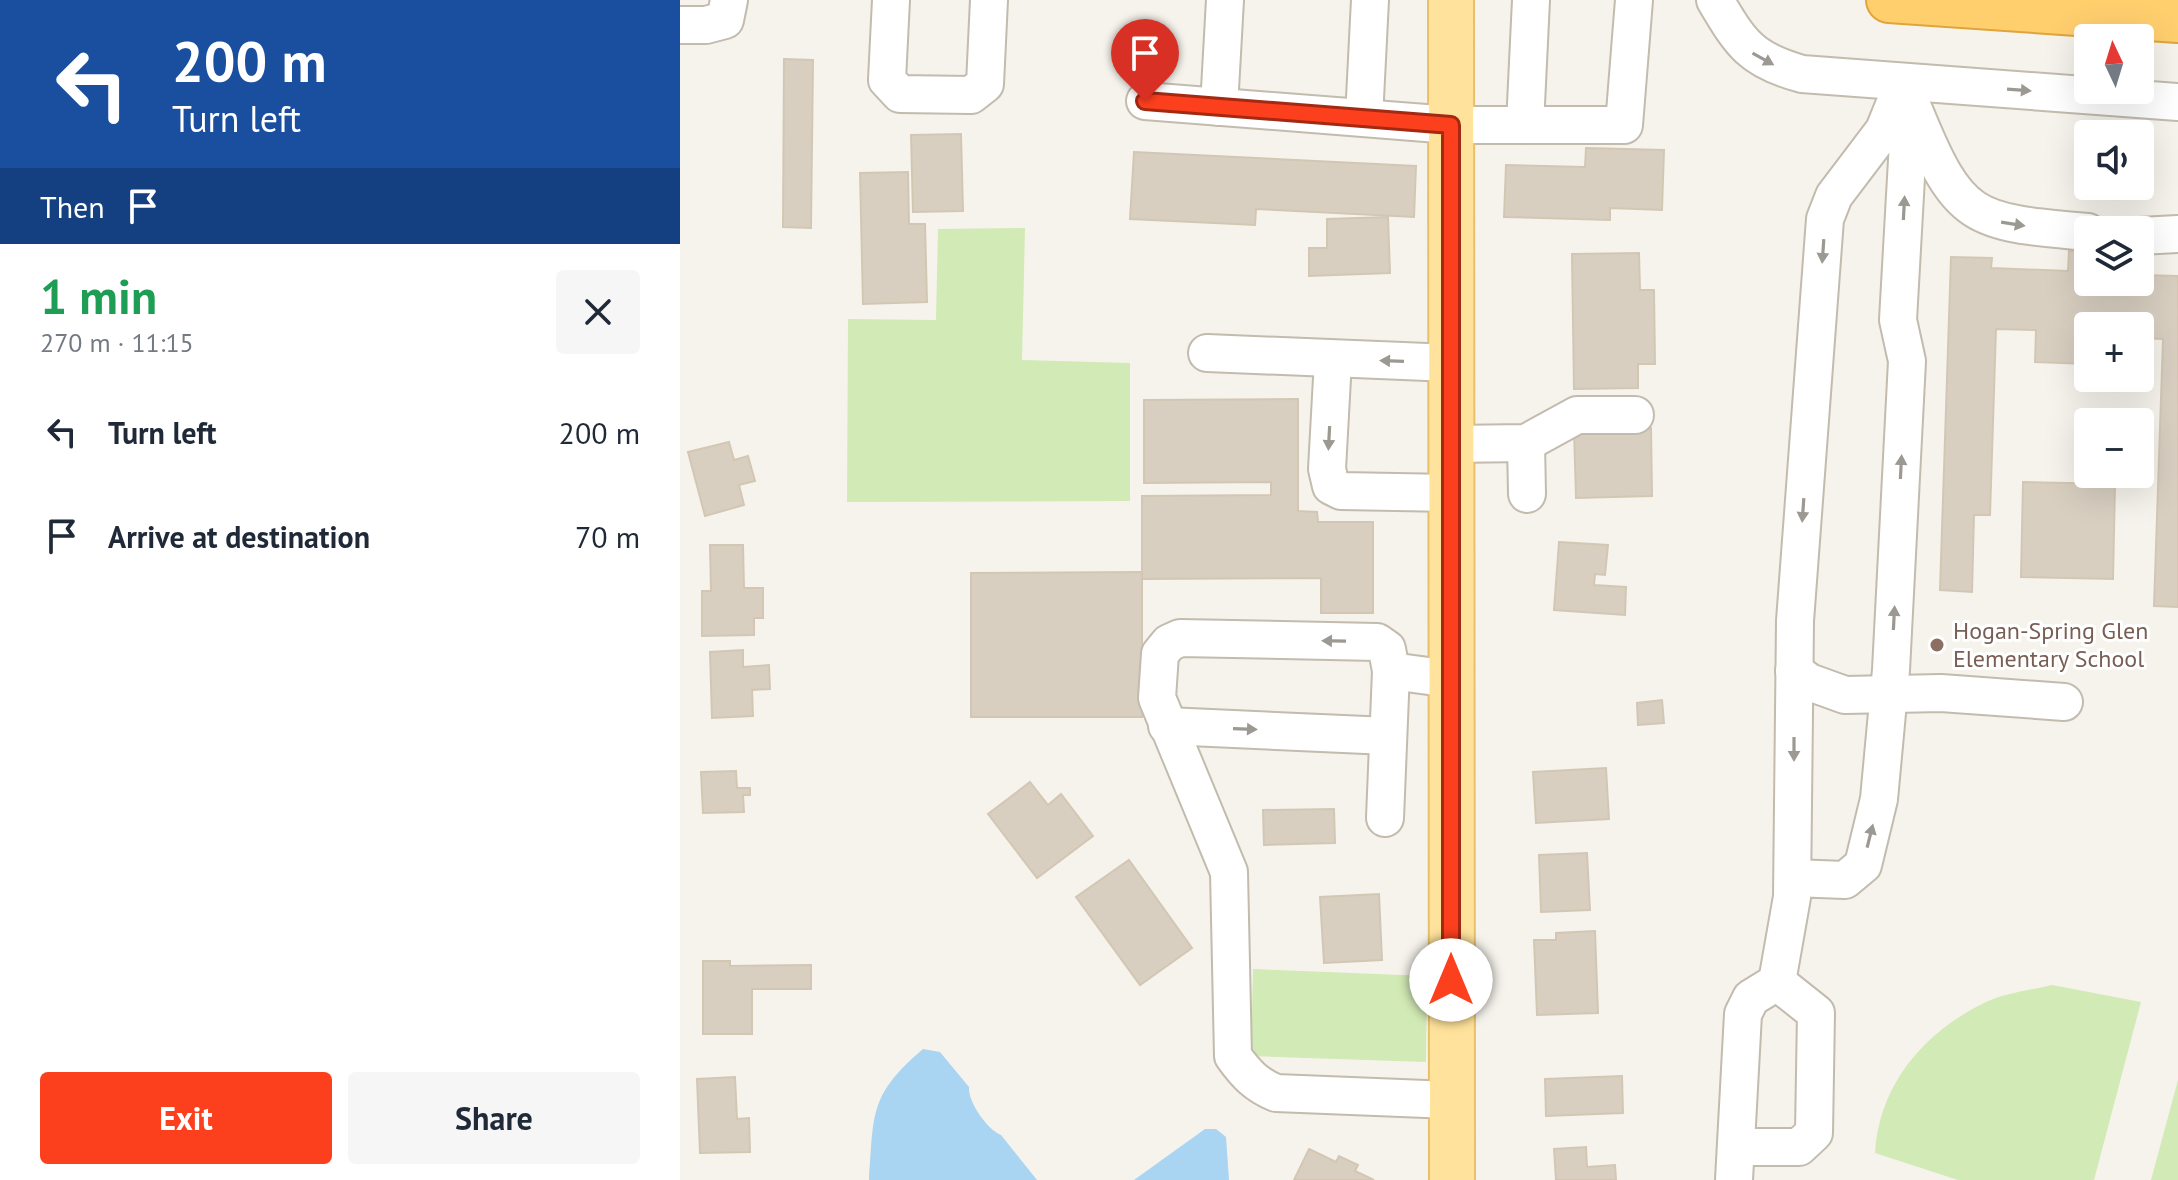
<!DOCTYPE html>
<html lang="en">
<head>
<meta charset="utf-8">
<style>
	body { margin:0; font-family:"PT Sans",sans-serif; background:#f6f6f7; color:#1f2937; height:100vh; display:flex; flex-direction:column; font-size:30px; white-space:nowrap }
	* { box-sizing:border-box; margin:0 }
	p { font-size:26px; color:#747a83 }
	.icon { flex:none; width:44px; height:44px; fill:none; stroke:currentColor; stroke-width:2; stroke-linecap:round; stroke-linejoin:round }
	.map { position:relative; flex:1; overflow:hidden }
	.details { display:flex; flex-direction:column; background:#fff; width:680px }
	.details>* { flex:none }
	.hud { background:#1a4fa0; color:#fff; overflow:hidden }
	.needle { width:52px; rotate:356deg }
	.tools { position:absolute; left:1394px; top:24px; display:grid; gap:16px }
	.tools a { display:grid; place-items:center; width:80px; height:80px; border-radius:8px; background:#fff; box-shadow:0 8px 32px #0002; font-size:40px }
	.pin { position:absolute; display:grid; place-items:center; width:68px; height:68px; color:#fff; margin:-82px -34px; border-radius:50% 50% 50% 0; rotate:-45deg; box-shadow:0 0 8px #0007 }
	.pin .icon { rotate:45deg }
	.me { position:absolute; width:88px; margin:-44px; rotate:0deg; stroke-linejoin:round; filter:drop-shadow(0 0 6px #0008) }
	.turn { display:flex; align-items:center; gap:28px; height:168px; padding:0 40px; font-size:36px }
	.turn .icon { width:104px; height:104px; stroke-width:2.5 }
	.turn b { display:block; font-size:56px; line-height:68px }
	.then { display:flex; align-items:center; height:76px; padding:0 40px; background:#0003; gap:16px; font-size:30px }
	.round { display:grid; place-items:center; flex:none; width:84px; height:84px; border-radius:8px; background:#f6f6f7 }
	.summary { display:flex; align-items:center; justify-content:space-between; height:136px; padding:0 40px }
	h1 { font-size:48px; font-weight:800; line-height:60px; color:#1e9e55 }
	.primary-button { display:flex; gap:16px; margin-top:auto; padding:16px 40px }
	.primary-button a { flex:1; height:92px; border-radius:8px; background:#fc3f1d; color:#fff; font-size:32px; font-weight:800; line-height:92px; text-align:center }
	.primary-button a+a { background:#f6f6f7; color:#1f2937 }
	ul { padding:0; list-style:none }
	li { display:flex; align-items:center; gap:24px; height:104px; padding:0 40px }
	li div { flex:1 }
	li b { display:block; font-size:30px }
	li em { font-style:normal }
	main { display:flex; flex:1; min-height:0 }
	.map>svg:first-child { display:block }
	.green { fill:#d2eab5 }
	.water { fill:#a9d4f2 }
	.building { fill:#d8cfc1; stroke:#d3c7b4; stroke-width:2 }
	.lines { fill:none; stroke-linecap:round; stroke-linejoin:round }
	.minor-casing { stroke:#c2bbae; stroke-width:40 }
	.major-casing { stroke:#e6c16a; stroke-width:48 }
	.highway-casing { stroke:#e0a43c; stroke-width:48 }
	.minor { stroke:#fff; stroke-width:36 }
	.major { stroke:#ffe39c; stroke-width:44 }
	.highway { stroke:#ffcf6e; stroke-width:44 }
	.oneway { fill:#9c9892 }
	.route-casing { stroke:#a42913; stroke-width:20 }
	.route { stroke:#fc3f1d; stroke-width:14 }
	.education-dot { fill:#8d6e63; stroke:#fff; stroke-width:3 }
	.labels { text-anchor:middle; stroke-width:6; stroke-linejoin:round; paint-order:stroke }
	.education-label { font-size:24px; fill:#785e54; stroke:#fff; text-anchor:start }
</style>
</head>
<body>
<main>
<section class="details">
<div class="hud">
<div class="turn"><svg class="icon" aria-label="left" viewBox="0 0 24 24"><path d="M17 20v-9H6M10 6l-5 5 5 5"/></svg><div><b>200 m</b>Turn left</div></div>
<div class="then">Then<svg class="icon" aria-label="arrive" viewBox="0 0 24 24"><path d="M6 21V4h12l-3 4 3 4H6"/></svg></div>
</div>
<div class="summary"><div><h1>1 min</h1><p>270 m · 11:15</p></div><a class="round"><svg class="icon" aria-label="close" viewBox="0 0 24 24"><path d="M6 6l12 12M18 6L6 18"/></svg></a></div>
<ul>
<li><svg class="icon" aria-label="left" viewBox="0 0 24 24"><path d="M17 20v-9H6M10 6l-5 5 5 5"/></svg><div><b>Turn left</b></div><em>200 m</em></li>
<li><svg class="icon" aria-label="arrive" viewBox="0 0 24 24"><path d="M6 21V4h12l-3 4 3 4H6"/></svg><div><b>Arrive at destination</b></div><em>70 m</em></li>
</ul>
<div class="primary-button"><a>Exit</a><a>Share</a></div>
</section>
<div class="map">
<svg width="1498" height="1180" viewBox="0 0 1498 1180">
	<rect width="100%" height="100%" fill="#f6f3ec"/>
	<g class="green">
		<polygon points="345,228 342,360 450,363 450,501 167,502 168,319 256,320 258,229"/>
		<polygon points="573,969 747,976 746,1062 571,1056"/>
		<path d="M1372 985 1461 1002 1414 1180H1278L1195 1153C1199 1084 1245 1031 1306 1002 1325 993 1351 990 1372 985Z"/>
		<polygon points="1498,1080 1498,1180 1471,1180"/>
	</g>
	<g class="water">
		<path d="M243 1049 260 1052 289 1087C288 1102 307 1129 321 1135L357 1180H189C194 1113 189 1095 243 1049Z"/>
		<polygon points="525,1129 536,1129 546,1137 549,1180 454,1180"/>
	</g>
	<g class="building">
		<polygon points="104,59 133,60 131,228 103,227"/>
		<polygon points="281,134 283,211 233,212 231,135"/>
		<polygon points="906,148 984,150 982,210 930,208 930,220 824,217 826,165 905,167"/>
		<polygon points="454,152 736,166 734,217 576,209 575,225 450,219"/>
		<polygon points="228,172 229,224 245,224 247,302 183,304 180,173"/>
		<polygon points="708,217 710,273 629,276 629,248 647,248 647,219"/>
		<polygon points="1389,251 1408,252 1408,282 1460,282 1460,275 1498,276 1498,607 1474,606 1483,339 1460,338 1460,326 1408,326 1408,364 1355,362 1356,330 1316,329 1310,515 1294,515 1292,592 1260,590 1271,257 1312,258 1311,268 1388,271"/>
		<polygon points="959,253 960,290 974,290 975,364 958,364 958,388 894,389 892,254"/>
		<polygon points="618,399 618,511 637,512 638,522 693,522 693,613 641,613 641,578 462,579 462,496 591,495 591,482 464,483 464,400"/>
		<polygon points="971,428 972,496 896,498 894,430"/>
		<polygon points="49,442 54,460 68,456 75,481 59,485 64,505 25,516 8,452"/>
		<polygon points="1343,482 1435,484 1433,579 1341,577"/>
		<polygon points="879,542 928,545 925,575 915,574 914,585 946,587 945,615 874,610"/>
		<polygon points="30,545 63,545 64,588 83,588 83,618 74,618 74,635 22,636 22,591 31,591"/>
		<polygon points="462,572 462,717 291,717 291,573"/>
		<polygon points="63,650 63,667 89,665 90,689 72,690 73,716 32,718 30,652"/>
		<polygon points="982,700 984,723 958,725 957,703"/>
		<polygon points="926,768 929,819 856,823 853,772"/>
		<polygon points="56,771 57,788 70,788 70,795 63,795 64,812 23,813 21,772"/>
		<polygon points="350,782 368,805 381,794 413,836 357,878 308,814"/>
		<polygon points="654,809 655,843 584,845 583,810"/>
		<polygon points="907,853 910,910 861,912 859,855"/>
		<polygon points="449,860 512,948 460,985 396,897"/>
		<polygon points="699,894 702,960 644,963 640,897"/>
		<polygon points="915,931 918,1013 857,1015 854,940 876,940 876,933"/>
		<polygon points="23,961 50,961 50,966 131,965 131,989 72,989 72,1034 23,1034"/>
		<polygon points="942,1076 943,1113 866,1116 865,1079"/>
		<polygon points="55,1077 57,1119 69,1118 70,1152 20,1153 17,1079"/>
		<polygon points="906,1147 907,1167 935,1165 936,1180 876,1180 874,1149"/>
		<polygon points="629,1149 656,1162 659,1156 678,1165 675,1171 694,1180 614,1180"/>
	</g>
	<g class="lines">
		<defs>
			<g id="minor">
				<polyline points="211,0 207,80 220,94 291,95 305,84 309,0"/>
				<path d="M1035 0C1061 44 1071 60 1122 74L1498 102"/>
				<polyline points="0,25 26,25 45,20 49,0"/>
				<polyline points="465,101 771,125 944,125 954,0"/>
				<polyline points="539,107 545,0"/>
				<path d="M1234 110C1279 221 1292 222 1408 232"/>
				<polyline points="684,118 690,0"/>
				<polyline points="845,125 851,0"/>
				<polyline points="1460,236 1498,234"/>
				<polyline points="527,353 771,363"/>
				<polyline points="653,360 647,469 651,486 661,491 771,493"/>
				<polyline points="846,443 847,494"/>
				<polyline points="771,444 846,443 897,415 955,415"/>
				<polyline points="711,671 771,679"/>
				<polyline points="1114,671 1129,682 1165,695 1261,693 1384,702"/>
				<polyline points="487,726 708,736"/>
				<path d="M705 818 711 671 707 649 697 642 500 638 489 643 480 654 477 698 549 872 553 1056C566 1074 576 1085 596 1093L771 1100"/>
				<polyline points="1056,1147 1119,1147 1134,1133 1136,1013 1097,982"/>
				<polyline points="1054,1180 1063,1014 1071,998 1097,982 1112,897 1115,621 1145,219 1154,196 1204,130 1223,83 1228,142 1218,320 1227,361 1211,670 1199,799 1183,865 1165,880 1113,878"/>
			</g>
			<polyline id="major" points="771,0 772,1180"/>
			<polyline id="highway" points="1209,0 1498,20"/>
		</defs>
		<use href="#minor" class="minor-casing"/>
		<use href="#major" class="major-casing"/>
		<use href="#highway" class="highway-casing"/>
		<use href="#minor" class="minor"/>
		<use href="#major" class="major"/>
		<use href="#highway" class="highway"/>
	</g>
	<defs><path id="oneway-solid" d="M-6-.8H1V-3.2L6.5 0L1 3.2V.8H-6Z" transform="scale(2)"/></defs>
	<g class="oneway">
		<use href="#oneway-solid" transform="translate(1083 59) rotate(29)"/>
		<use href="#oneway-solid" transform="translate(1339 90) rotate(4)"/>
		<use href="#oneway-solid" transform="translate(1224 208) rotate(-87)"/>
		<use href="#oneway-solid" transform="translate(1333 224) rotate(9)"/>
		<use href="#oneway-solid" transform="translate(1143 251) rotate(94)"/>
		<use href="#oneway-solid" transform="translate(712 361) rotate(-178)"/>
		<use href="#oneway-solid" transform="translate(649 438) rotate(93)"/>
		<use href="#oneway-solid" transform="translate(1221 467) rotate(-87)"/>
		<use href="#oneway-solid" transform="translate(1123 510) rotate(94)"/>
		<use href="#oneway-solid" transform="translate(1214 618) rotate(-87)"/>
		<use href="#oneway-solid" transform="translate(654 641) rotate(-179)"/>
		<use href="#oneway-solid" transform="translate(565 729) rotate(2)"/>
		<use href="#oneway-solid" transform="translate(1114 749) rotate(90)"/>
		<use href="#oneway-solid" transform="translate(1190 836) rotate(-76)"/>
	</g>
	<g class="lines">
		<defs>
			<polyline id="route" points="465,101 771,125 771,980"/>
		</defs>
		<use href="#route" class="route-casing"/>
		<use href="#route" class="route"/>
	</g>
	<circle class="education-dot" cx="1257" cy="645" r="8"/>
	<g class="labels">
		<g class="education-label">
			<text x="1273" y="639">Hogan-Spring Glen<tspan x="1273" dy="28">Elementary School</tspan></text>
		</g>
	</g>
</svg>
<div class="tools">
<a><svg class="needle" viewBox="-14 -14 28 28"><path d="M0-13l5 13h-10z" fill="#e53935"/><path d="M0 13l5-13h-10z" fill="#747a83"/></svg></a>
<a><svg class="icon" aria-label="sound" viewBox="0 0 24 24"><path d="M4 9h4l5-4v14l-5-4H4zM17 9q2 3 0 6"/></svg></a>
<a><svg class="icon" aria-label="layers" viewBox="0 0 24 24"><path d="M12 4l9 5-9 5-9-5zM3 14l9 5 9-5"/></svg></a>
<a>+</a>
<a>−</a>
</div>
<div class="pin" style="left:465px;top:101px;background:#d93025"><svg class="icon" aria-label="arrive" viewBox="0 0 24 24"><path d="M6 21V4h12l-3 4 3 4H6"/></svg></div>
<svg class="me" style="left:771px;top:980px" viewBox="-20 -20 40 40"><circle r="19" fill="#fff"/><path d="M0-13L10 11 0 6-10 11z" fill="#fc3f1d"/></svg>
</div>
</main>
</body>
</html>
